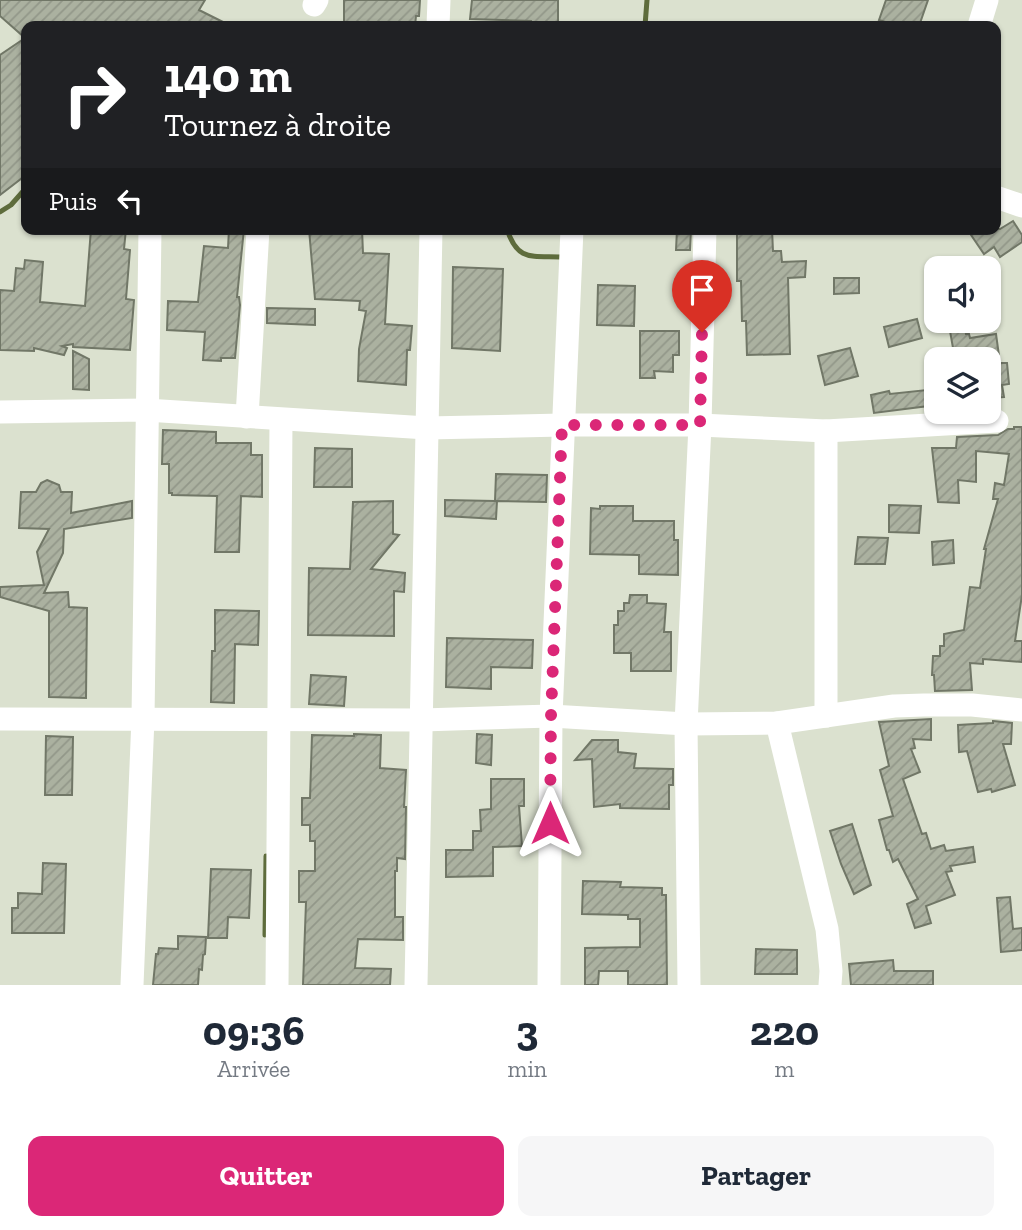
<!DOCTYPE html>
<html lang="fr">
<head>
<meta charset="utf-8">
<style>
	body { margin:0; font-family:"Zilla Slab",serif; background:#f6f6f7; color:#1f2937; height:100vh; display:flex; flex-direction:column; font-size:26px; white-space:nowrap }
	* { box-sizing:border-box; margin:0 }
	p { font-size:23px; color:#747a83 }
	.icon { flex:none; width:38px; height:38px; fill:none; stroke:currentColor; stroke-width:2; stroke-linecap:round; stroke-linejoin:round }
	.map { position:relative; height:985px; overflow:hidden }
	.sheet { display:flex; flex-direction:column; background:#fff; flex:1 }
	.sheet>* { flex:none }
	.hud { position:absolute; left:21px; top:21px; width:980px; height:214px; border-radius:14px; box-shadow:0 2px 5px #0004; background:#202124; color:#fff; overflow:hidden }
	.fabs { position:absolute; left:924px; top:256px; display:grid; gap:14px }
	.fabs a { display:grid; place-items:center; width:77px; height:77px; border-radius:14px; background:#fff; box-shadow:0 2px 5px #0004; font-size:35px }
	.pin { position:absolute; display:grid; place-items:center; width:60px; height:60px; color:#fff; margin:-72px -30px; border-radius:50% 50% 50% 0; rotate:-45deg; box-shadow:0 0 7px #0007 }
	.pin .icon { rotate:45deg }
	.me { position:absolute; width:77px; margin:-38px; rotate:0deg; stroke-linejoin:round; filter:drop-shadow(0 0 5px #0008) }
	.turn { display:flex; align-items:center; gap:24px; height:147px; padding:0 28px; font-size:32px }
	.turn .icon { width:91px; height:91px; stroke-width:2.5 }
	.turn b { display:block; font-size:49px; line-height:60px }
	.then { display:flex; align-items:center; height:66px; padding:0 28px; background:#0003; gap:14px; font-size:26px }
	.eta { display:flex; justify-content:space-evenly; align-items:center; height:119px; text-align:center }
	.eta b { font-size:42px; font-weight:700; line-height:49px }
	.action { display:flex; gap:14px; margin-top:auto; padding:14px 28px }
	.action a { flex:1; height:80px; border-radius:14px; background:#db2777; color:#fff; font-size:28px; font-weight:700; line-height:80px; text-align:center }
	.action a+a { background:#f6f6f7; color:#1f2937 }
	.map>svg:first-child { display:block }
	.lines { fill:none; stroke-linecap:round; stroke-linejoin:round }
	.stream { stroke:#5e6c3c; stroke-width:5 }
	.building { fill:url(#building-hatch); stroke:#717767; stroke-width:2 }
	.minor { stroke:#fff; stroke-width:23 }
	.route { stroke:#db2777; stroke-width:12; stroke-dasharray:0 21.6 }
</style>
</head>
<body>
<div class="map">
<svg width="1022" height="985" viewBox="0 0 1022 985">
	<defs>
		<pattern id="building-hatch" width="6" height="6" patternUnits="userSpaceOnUse" patternTransform="scale(1.75)"><rect width="6" height="6" fill="#abb1a0"/><path d="M-1 1l2-2M0 6l6-6M5 7l2-2" fill="none" stroke="#929789"/></pattern>
	</defs>
	<rect width="100%" height="100%" fill="#dbe1cf"/>
	<g class="lines">
		<g class="stream">
			<polyline points="645,26 647,0"/>
			<polyline points="0,212 11,205 26,188"/>
			<path d="M507 229C517 261 531 256 560 257"/>
			<polyline points="265,935 266,856"/>
		</g>
	</g>
	<g class="building">
		<polygon points="0,0 205,0 199,10 231,26 26,26 26,175 0,195 0,55 25,38 0,16"/>
		<polygon points="344,0 420,0 419,16 416,16 415,26 344,26"/>
		<polygon points="472,0 558,0 558,24 531,24 531,21 470,19"/>
		<polygon points="886,0 928,0 919,26 898,26 879,20"/>
		<polygon points="1013,221 1022,235 1022,242 1000,257 994,247 984,254 967,229 1000,229"/>
		<polygon points="91,229 126,229 124,249 130,250 126,299 134,300 130,350 73,347 73,344 62,346 67,348 64,355 34,348 34,351 0,350 0,290 14,291 16,268 24,269 25,260 43,262 40,302 85,306"/>
		<polygon points="229,229 244,229 237,297 239,297 240,305 235,358 221,358 221,361 203,360 205,332 167,330 168,301 198,302 204,246 228,248"/>
		<polygon points="309,229 362,229 363,253 389,254 385,324 412,326 410,350 407,350 406,385 358,381 359,349 366,311 359,310 360,301 315,299"/>
		<polygon points="677,229 691,229 690,250 676,250"/>
		<polygon points="737,229 772,229 773,251 781,251 782,262 806,261 805,277 788,278 790,354 747,355 746,321 742,321 741,281 737,281"/>
		<polygon points="453,267 503,269 500,351 452,348"/>
		<polygon points="834,278 859,278 859,293 834,294"/>
		<polygon points="598,285 635,286 634,326 597,325"/>
		<polygon points="267,308 315,309 315,325 267,323"/>
		<polygon points="917,319 922,338 889,347 884,327"/>
		<polygon points="948,320 964,320 966,334 969,334 970,338 996,334 1000,363 1007,363 1009,384 1002,385 1004,397 989,398 989,359 955,359"/>
		<polygon points="640,331 679,331 679,355 673,355 673,372 654,371 655,378 640,378"/>
		<polygon points="850,348 858,376 825,385 818,356"/>
		<polygon points="73,351 89,359 89,390 73,389"/>
		<polygon points="936,389 936,405 874,413 871,395 889,391 890,394"/>
		<polygon points="1014,427 1022,427 1022,595 1015,641 1022,641 1022,662 983,659 983,664 970,663 972,690 935,691 934,675 932,675 933,656 940,656 940,646 944,646 944,634 964,630 970,587 980,588 986,549 984,549 998,499 993,499 995,483 1004,485 1009,454 976,451 976,482 958,480 959,503 938,502 932,448 956,448 957,437 998,435 1008,429 1014,429"/>
		<polygon points="163,430 216,432 216,443 251,443 251,455 262,455 262,497 241,496 239,552 215,552 217,496 172,495 172,493 169,493 169,464 162,464"/>
		<polygon points="315,448 352,449 352,487 314,487"/>
		<polygon points="496,474 547,475 546,502 497,501 496,519 445,516 445,500 495,501"/>
		<polygon points="47,480 59,485 61,492 72,492 71,513 132,501 132,518 64,529 63,553 44,593 68,592 69,607 87,608 86,698 49,697 49,611 0,597 0,587 44,585 37,552 49,529 19,528 21,492 36,492 41,483"/>
		<polygon points="393,501 393,534 399,535 371,569 405,573 404,592 394,591 394,636 308,635 309,568 350,569 353,502"/>
		<polygon points="889,505 921,506 919,533 889,532"/>
		<polygon points="600,506 633,506 633,521 674,521 674,540 678,540 678,575 639,574 639,555 590,554 591,508 600,509"/>
		<polygon points="858,537 888,538 885,564 855,564"/>
		<polygon points="953,540 954,563 933,565 932,542"/>
		<polygon points="630,595 647,595 647,603 666,604 664,632 671,632 671,671 631,671 631,653 614,653 614,625 618,625 618,611 624,611 624,603 629,603"/>
		<polygon points="215,610 259,611 258,645 235,644 234,703 211,702 212,651 215,651"/>
		<polygon points="447,638 533,640 532,668 491,667 491,689 446,687"/>
		<polygon points="311,675 346,677 344,706 309,704"/>
		<polygon points="931,719 931,740 913,739 915,748 911,749 920,772 903,779 922,834 926,833 931,849 944,845 946,851 973,847 975,862 950,866 952,871 946,872 955,895 926,906 931,923 915,928 907,904 918,899 898,859 893,862 889,850 887,850 879,820 893,816 880,770 889,766 879,722"/>
		<polygon points="993,721 1012,723 1011,744 1003,744 1015,785 992,792 991,789 978,792 967,751 959,752 958,725 993,723"/>
		<polygon points="354,734 381,735 380,768 406,770 404,807 406,807 405,859 397,858 397,871 395,871 395,917 403,917 403,940 358,939 355,968 391,969 390,985 303,985 306,902 299,902 299,871 315,871 315,841 310,841 310,825 302,825 302,798 310,798 312,735 354,736"/>
		<polygon points="477,734 492,735 491,765 476,763"/>
		<polygon points="46,736 73,737 72,795 45,795"/>
		<polygon points="592,740 618,740 618,752 636,754 634,768 673,769 673,785 669,785 669,809 620,808 620,804 594,807 592,759 575,760"/>
		<polygon points="491,779 524,779 524,806 519,806 522,846 493,847 493,876 446,877 446,850 473,850 473,831 481,831 480,810 491,809"/>
		<polygon points="852,824 871,885 854,894 841,864 830,831"/>
		<polygon points="43,863 66,864 64,933 12,933 12,908 18,908 18,893 42,894"/>
		<polygon points="211,869 251,870 249,918 228,917 227,938 208,938"/>
		<polygon points="583,881 621,882 620,887 662,888 662,895 666,895 667,985 628,985 628,971 599,971 598,985 585,985 585,948 640,947 640,919 628,919 628,915 582,914"/>
		<polygon points="1010,897 1013,929 1022,928 1022,950 1001,952 997,898"/>
		<polygon points="178,936 206,937 205,954 203,955 202,970 199,969 198,985 153,985 156,954 158,954 159,948 178,949"/>
		<polygon points="756,949 797,950 797,974 755,974"/>
		<polygon points="893,960 894,971 933,971 933,985 851,985 849,964"/>
	</g>
	<g class="lines">
		<g class="minor">
			<polyline points="314,5 317,0"/>
			<polyline points="438,26 439,0"/>
			<polyline points="979,26 987,0"/>
			<polyline points="996,197 1022,206"/>
			<polyline points="0,412 146,410 427,428 562,425 700,425 826,431 997,421"/>
			<polyline points="247,417 258,229"/>
			<polyline points="826,716 826,431"/>
			<polyline points="0,719 422,720 551,716 686,724 777,723 894,706 924,705 972,705 1022,710"/>
			<polyline points="777,723 827,929 831,971 830,985"/>
			<polyline points="132,985 143,718 150,229"/>
			<polyline points="277,985 281,420"/>
			<polyline points="416,985 431,229"/>
			<polyline points="549,985 551,716 572,229"/>
			<polyline points="689,985 686,724 700,425 705,229"/>
		</g>
	</g>
	<g class="lines">
		<polyline class="route" points="550,823 551,716 562,425 700,425 702,332"/>
	</g>
</svg>
<div class="fabs">
<a><svg class="icon" aria-label="sound" viewBox="0 0 24 24"><path d="M4 9h4l5-4v14l-5-4H4zM17 9q2 3 0 6"/></svg></a>
<a><svg class="icon" aria-label="layers" viewBox="0 0 24 24"><path d="M12 4l9 5-9 5-9-5zM3 14l9 5 9-5"/></svg></a>
</div>
<div class="pin" style="left:702px;top:332px;background:#d93025"><svg class="icon" aria-label="arrive" viewBox="0 0 24 24"><path d="M6 21V4h12l-3 4 3 4H6"/></svg></div>
<svg class="me" style="left:550px;top:823px" viewBox="-20 -20 40 40"><path d="M0-17L14 15 0 8-14 15z" fill="#db2777" stroke="#fff" stroke-width="4"/></svg>
<div class="hud">
<div class="turn"><svg class="icon" aria-label="right" viewBox="0 0 24 24"><path d="M7 20v-9h11M14 6l5 5-5 5"/></svg><div><b>140 m</b>Tournez à droite</div></div>
<div class="then">Puis<svg class="icon" aria-label="left" viewBox="0 0 24 24"><path d="M17 20v-9H6M10 6l-5 5 5 5"/></svg></div>
</div>
</div>
<section class="sheet">
<div class="eta">
<div><b>09:36</b><p>Arrivée</p></div>
<div><b>3</b><p>min</p></div>
<div><b>220</b><p>m</p></div>
</div>
<div class="action"><a>Quitter</a><a>Partager</a></div>
</section>
</body>
</html>
